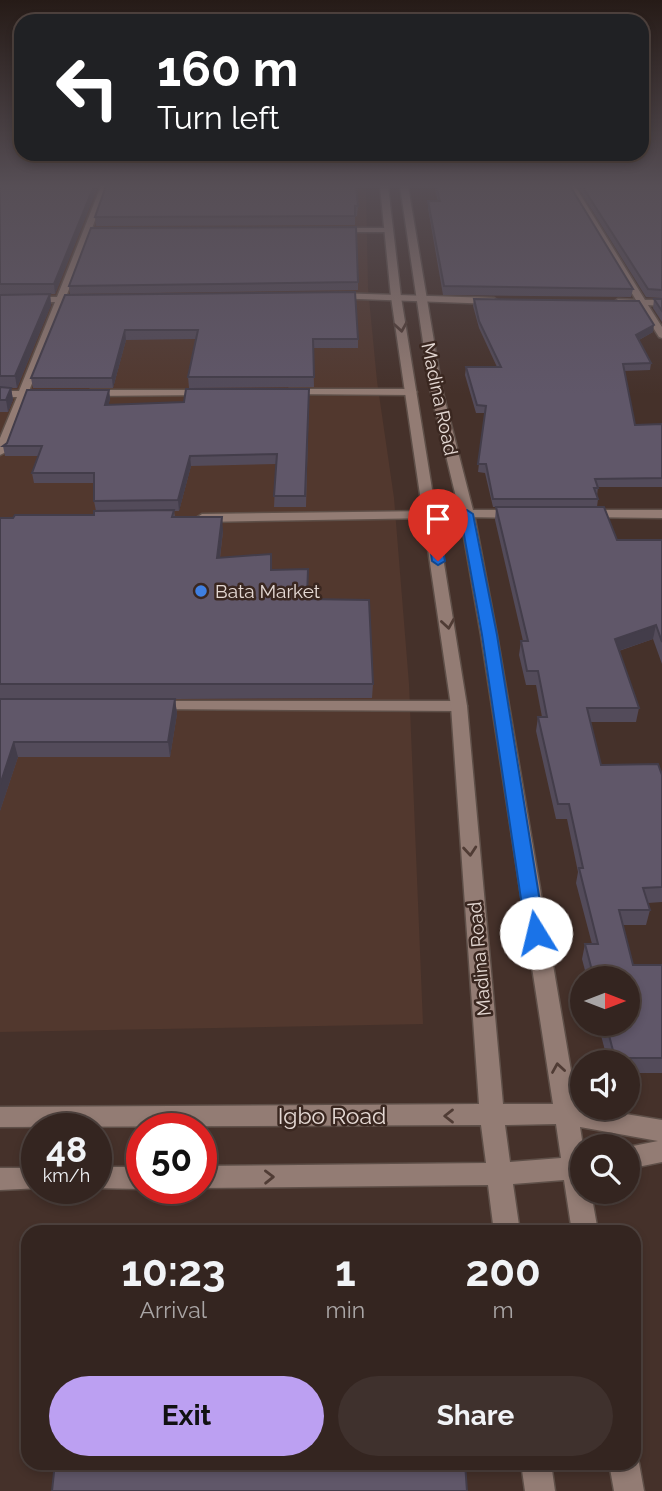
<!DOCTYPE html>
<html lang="en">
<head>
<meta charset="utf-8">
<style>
	body { margin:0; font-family:Raleway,sans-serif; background:#3f312d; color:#f1f3f6; height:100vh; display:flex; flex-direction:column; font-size:26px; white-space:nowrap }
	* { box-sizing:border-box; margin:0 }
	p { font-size:23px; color:#a9a5a5 }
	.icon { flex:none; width:38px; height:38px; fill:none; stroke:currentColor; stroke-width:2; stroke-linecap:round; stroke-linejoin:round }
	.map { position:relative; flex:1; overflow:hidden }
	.details { position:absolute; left:21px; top:1225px; width:620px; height:245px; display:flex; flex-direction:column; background:#342520; border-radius:21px; box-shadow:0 4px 10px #0003,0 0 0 2px #4e423e }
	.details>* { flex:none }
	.banner { position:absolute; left:14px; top:14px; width:635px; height:147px; border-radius:21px; box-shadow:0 4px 10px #0003,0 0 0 2px #4e423e; background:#202124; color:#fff; overflow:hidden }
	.needle { width:46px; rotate:90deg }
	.controls { position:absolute; left:570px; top:966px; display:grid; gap:14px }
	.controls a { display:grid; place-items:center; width:70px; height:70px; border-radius:50%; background:#342520; box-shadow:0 4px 10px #0003,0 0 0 2px #4e423e; font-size:35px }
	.speed { position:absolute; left:21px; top:1113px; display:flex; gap:14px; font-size:35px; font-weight:700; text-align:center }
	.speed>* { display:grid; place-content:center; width:91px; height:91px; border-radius:50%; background:#342520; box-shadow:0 4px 10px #0003,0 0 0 2px #4e423e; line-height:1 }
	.speed small { font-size:18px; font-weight:400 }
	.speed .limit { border:10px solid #d22; background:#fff; color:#111 }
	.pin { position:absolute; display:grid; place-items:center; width:60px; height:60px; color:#fff; margin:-72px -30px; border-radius:50% 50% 50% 0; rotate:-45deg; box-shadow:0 0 7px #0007 }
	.pin .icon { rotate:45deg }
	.me { position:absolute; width:77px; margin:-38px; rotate:351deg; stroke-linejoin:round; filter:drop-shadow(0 0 5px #0008) }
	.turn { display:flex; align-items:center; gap:24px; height:147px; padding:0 28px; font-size:32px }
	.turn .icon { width:91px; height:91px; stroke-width:2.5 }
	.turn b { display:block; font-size:49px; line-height:60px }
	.eta { display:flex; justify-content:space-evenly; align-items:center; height:119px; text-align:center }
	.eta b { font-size:42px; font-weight:700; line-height:49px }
	.primary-button { display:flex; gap:14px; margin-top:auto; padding:14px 28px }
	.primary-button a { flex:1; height:80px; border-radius:42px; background:#bca0f2; color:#111; font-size:28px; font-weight:700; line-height:80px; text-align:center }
	.primary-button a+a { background:#3f312d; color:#f1f3f6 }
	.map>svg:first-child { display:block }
	.built { fill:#52382e }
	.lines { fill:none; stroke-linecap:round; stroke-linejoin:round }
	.lane-casing { stroke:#5e4f48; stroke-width:3 }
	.street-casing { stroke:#5e4f48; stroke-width:3 }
	.secondary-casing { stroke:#5e4f48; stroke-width:3 }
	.lane { fill:#937c74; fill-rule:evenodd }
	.street { fill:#937c74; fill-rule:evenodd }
	.secondary { fill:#937c74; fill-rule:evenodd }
	.wall { fill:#534b5a }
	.shaded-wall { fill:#433d4a }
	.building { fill:#605769; stroke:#433d4a; stroke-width:2 }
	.oneway { stroke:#503c35 }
	.route { fill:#1a73e8; stroke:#114b97; stroke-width:2 }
	.shop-dot { fill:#3f7fe0; stroke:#3a2720; stroke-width:2.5 }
	.labels { text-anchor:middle; stroke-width:5; stroke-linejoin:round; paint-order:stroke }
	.street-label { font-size:19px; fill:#e5d9d4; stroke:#3a2720 }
	.poi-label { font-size:19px; fill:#e5d9d4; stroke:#3a2720; text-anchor:start }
	.near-street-label { font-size:23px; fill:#e5d9d4; stroke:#3a2720 }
</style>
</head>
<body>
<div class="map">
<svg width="662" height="1491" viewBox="0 0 662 1491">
	<rect width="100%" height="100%" fill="#45312a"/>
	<polygon class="built" points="213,186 366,186 368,288 377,381 394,498 409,684 423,1024 0,1032 0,194 204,190"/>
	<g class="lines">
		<defs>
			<g id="lane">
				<polygon points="101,186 108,186 66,297 82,296 86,299 82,302 64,302 29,391 47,391 52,394 47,397 27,397 6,452 0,455 0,438 17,397 0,397 0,391 19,391 55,302 0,303 0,297 57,297"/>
				<polygon points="568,186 575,186 645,300 662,300 662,306 648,305 662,327 662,338 659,337 639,305 618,305 614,302 618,299 636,300"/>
				<polygon points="336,228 389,228 393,230 389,232 333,232"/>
				<polygon points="335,293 494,298 498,301 494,304 332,298 331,296"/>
				<polygon points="289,389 412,389 417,392 412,395 285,394 284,392"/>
				<polygon points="204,390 209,393 208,395 90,396 85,393 90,390"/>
				<polygon points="467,510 517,510 523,514 517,518 463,517 463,511"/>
				<polygon points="585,510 662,510 662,518 581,517 581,511"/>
				<polygon points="431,511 437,515 435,518 202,522 196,518 202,514"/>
				<polygon points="156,701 459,701 467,706 459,711 151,709 148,706 151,703"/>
			</g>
			<polygon id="street" points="467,510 474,514 472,517 431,519 424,515 431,511"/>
			<g id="secondary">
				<path d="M380 186H388L401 297 467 706 503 1104H553L481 635 460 514 430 389 400 186H408L442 389 474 514 497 635 577 1106 662 1120V1162L628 1169V1147L658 1141 580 1127 583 1146V1192H591L598 1232H572L564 1180 513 1184 520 1232H494L488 1185 201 1188V1166L486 1163 481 1125 0 1127V1107L479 1104 451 706 391 297ZM556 1124 561 1158 510 1162 505 1125Z"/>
				<polygon points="96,1167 142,1167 142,1188 145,1188 142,1189 93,1188 96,1188"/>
				<polygon points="0,1168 37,1168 37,1188 42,1188 0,1190"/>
				<polygon points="634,1452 639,1463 644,1491 614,1491 609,1463 634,1463"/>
				<polygon points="521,1463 551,1463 555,1491 525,1491"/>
			</g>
		</defs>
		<use href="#lane" class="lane-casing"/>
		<use href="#street" class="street-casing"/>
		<use href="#secondary" class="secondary-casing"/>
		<use href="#lane" class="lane"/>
		<use href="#street" class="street"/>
		<use href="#secondary" class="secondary"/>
	</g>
	<g class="wall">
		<polygon points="0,186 98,186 55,294 50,294 51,305 17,388 11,388 13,400 8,412 0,412"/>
		<polygon points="434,186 570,186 633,289 631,297 443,295 428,208 428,201 438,201"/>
		<polygon points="577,186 662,186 662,298 646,297"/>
		<polygon points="358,206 357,216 355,216 355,225 96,226 95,217"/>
		<polygon points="358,282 358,290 70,294 69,286"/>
		<polygon points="65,295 358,339 358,348 313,348 314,387 189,388 188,377 196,339 126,340 113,388 33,388 31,378"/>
		<polygon points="474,299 653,332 639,340 651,363 650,370 624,371 635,425 662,424 662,487 598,487 597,496 598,499 597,507 617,540 662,540 662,664 653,639 619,651 639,708 636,722 590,722 601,765 662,775 662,902 648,903 650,910 646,925 623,925 633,965 662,965 662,1073 628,1073 628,1062 608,1062 598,1024 628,1024 628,978 587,978 582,959 585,944 592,944 576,883 578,872 567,819 556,819 536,731 538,717 542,717 536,685 526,685 519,655 521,641 523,641 495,520 496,507 493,507 485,473 478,472 485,413 476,413 465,375 466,367 497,367 479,328 473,306"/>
		<polygon points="654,299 662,299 662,322 653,308"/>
		<polygon points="109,390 110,399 108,405 309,398 306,507 274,507 276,464 191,466 179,511 174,511 175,517 223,531 220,558 271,570 307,599 373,684 372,698 175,699 177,714 170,757 18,757 0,811 0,518 94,515 96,511 94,501 94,483 34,483 32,473 39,456 5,456 3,446"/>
	</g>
	<g class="shaded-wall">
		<polygon points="94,186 98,186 55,294 54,284"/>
		<polygon points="50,294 51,305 17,388 15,376"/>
		<polygon points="654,325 653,332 635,342 636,335"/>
		<polygon points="125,330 126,340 113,388 112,378"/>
		<polygon points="11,388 13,400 8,412 6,400"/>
		<polygon points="109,390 110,399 106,415 105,405"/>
		<polygon points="190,456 191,466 179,511 178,500"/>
		<polygon points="222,517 223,531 218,572 217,558"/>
		<polygon points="656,625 653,639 612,653 615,639"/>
		<polygon points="175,699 177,714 170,757 168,742"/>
		<polygon points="14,742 18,757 0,811 0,785"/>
	</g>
	<g class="building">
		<polygon points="0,186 94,186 54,284 0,284"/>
		<polygon points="106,186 356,186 358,206 355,206 355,216 95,217"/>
		<polygon points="436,186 570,186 633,289 444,286 428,201 440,201"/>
		<polygon points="582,186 662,186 662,290 648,289"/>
		<polygon points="356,227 358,282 69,286 91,228"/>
		<polygon points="355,292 358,339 313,339 314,377 188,377 198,330 125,330 112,378 31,378 65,295"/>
		<polygon points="50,294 15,376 0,376 0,295"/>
		<polygon points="474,299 639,301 654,325 636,335 651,363 623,364 635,425 662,424 662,478 595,479 598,488 594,488 598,499 493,499 486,464 478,464 486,406 477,405 466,367 501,367 479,321"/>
		<polygon points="654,299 662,299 662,311"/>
		<polygon points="0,387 11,388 6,400 0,400"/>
		<polygon points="186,389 309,389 305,496 274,496 277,454 190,456 178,500 94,501 94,473 32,473 42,446 3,446 7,443 27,390 109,390 105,405 184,402"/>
		<polygon points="496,507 604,507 617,540 662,540 662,642 656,625 615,639 639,708 587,708 601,765 658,764 662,775 662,887 643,888 650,910 619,910 633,965 662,965 662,1058 615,1058 606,1024 628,1024 628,978 594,978 585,944 598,944 579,868 583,868 569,804 558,804 538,717 547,717 538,671 527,671 521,641 528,641"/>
		<polygon points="174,510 172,517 222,517 217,558 271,554 271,570 308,569 307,599 369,600 373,684 0,684 0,518 13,518 15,515 94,515 94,511"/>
		<polygon points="0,699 175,699 168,742 14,742 0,785"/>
		<polygon points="55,1463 465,1463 467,1491 52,1491"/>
	</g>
	<defs><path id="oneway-chevron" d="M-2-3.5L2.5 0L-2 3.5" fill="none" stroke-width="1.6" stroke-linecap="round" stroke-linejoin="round" transform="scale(1.75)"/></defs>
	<g class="oneway">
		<use href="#oneway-chevron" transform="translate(401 327) rotate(81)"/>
		<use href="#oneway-chevron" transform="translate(448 624) rotate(81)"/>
		<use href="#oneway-chevron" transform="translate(470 851) rotate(85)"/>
		<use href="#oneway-chevron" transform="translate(558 1068) rotate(-99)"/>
		<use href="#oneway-chevron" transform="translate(449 1116) rotate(180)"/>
		<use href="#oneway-chevron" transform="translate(269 1177) rotate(-1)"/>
	</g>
	<linearGradient id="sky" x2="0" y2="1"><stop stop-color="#261b17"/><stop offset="0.47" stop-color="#564e55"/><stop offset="1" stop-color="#564e55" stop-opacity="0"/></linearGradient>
	<rect width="662" height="395" fill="url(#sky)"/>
	<polygon class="route" points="467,510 473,514 497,635 545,933 543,938 529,938 526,933 482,635 461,518 437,519 445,561 438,565 432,561 426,513"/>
	<circle class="shop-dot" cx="201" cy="591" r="7"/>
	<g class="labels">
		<g class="street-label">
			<text transform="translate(440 399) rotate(78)" y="7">Madina Road</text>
			<text transform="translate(479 959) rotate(-95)" y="7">Madina Road</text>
		</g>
		<g class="poi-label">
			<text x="215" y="598">Bata Market</text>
		</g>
		<g class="near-street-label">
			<text x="332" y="1124">Igbo Road</text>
		</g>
	</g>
</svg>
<div class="controls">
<a><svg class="needle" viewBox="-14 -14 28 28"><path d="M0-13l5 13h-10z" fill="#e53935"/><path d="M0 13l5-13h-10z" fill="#a9a5a5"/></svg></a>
<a><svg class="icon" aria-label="sound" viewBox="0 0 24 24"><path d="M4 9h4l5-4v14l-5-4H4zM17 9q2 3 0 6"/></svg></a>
<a><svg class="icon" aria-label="search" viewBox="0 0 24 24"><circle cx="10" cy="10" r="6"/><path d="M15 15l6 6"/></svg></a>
</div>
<div class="speed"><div>48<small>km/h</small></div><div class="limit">50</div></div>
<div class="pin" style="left:438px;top:561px;background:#d93025"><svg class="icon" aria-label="arrive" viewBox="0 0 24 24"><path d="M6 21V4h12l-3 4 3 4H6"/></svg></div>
<svg class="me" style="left:536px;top:933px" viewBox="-20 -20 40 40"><circle r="19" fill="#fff"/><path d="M0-13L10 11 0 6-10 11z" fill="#1a73e8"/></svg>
<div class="banner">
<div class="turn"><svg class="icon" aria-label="left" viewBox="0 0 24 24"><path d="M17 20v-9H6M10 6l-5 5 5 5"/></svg><div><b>160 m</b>Turn left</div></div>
</div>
<section class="details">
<div class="eta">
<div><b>10:23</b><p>Arrival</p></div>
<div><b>1</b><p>min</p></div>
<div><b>200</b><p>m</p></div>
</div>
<div class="primary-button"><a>Exit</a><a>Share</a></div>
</section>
</div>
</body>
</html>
